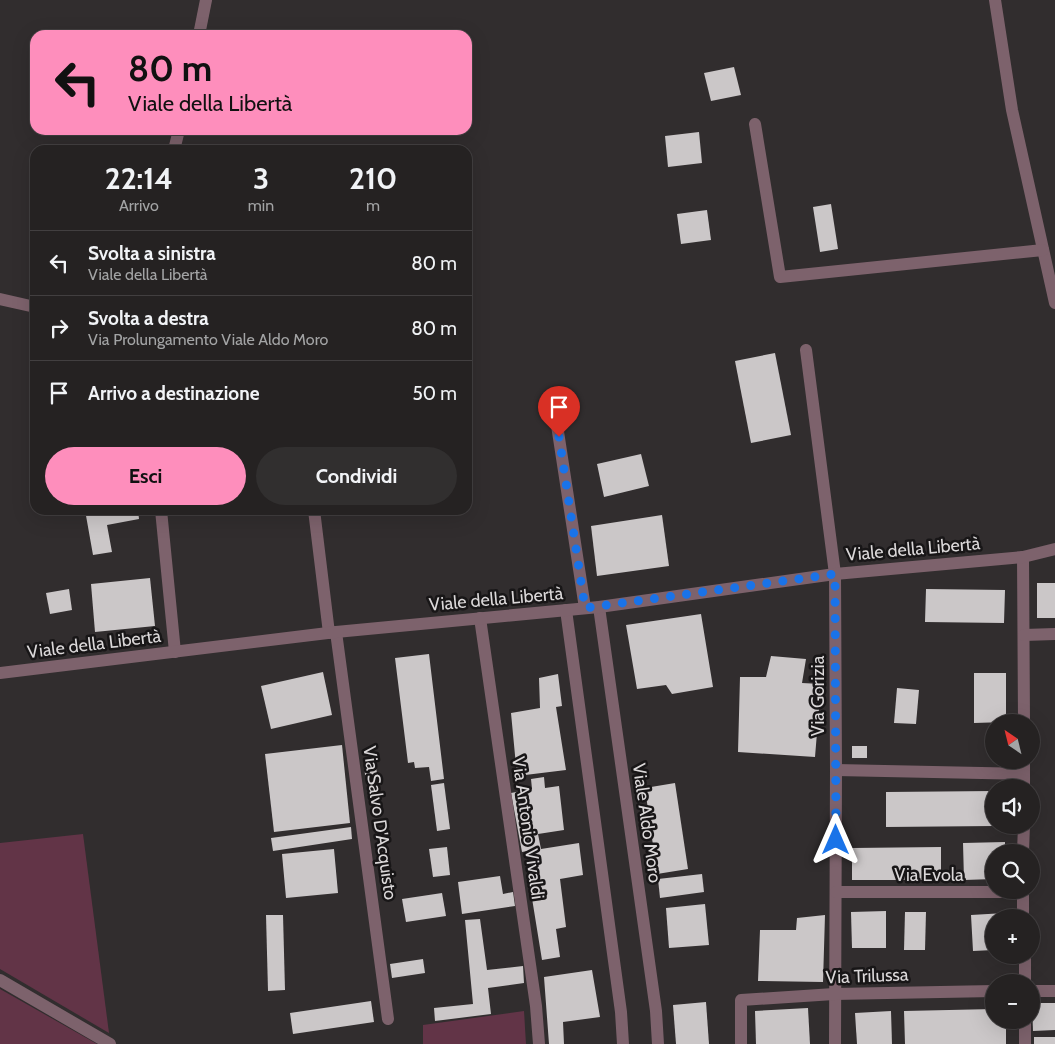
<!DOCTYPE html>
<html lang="it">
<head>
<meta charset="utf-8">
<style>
	body { margin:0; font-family:Cabin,sans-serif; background:#312f2f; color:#f1f3f6; height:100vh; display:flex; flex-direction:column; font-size:19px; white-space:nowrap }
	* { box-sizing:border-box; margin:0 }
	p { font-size:16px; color:#a3a4a5 }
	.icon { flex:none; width:28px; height:28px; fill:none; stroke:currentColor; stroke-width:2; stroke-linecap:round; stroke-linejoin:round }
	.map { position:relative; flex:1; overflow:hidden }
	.drawer { position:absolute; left:30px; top:145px; width:442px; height:370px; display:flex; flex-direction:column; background:#252222; border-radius:15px; box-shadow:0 5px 20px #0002,0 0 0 1px #423f40 }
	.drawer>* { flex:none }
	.banner { position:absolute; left:30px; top:30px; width:442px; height:105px; border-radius:15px; box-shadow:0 5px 20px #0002,0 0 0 1px #423f40; background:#fe8ebc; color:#111; overflow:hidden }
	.needle { width:32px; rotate:325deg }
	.controls { position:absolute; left:985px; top:714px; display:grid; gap:10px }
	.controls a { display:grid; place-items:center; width:55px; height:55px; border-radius:50%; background:#252222; box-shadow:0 5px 20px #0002,0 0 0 1px #423f40; font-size:25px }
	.pin { position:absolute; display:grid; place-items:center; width:42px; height:42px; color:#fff; margin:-51px -21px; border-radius:50% 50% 50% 0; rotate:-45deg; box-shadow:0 0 5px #0007 }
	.pin .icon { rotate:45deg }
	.me { position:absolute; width:55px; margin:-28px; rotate:0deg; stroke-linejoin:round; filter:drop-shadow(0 0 4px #0008) }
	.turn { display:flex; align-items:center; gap:18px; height:105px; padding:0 15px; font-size:22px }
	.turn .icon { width:65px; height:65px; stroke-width:2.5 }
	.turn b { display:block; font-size:35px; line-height:42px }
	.eta { display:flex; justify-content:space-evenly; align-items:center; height:85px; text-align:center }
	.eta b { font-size:30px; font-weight:700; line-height:35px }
	.button { display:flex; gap:10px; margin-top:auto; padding:10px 15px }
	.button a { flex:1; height:58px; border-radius:30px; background:#fe8ebc; color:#111; font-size:20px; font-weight:700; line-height:58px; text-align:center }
	.button a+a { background:#312f2f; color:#f1f3f6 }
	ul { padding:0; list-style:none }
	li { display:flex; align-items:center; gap:15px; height:65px; padding:0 15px; border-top:1px solid #423f40 }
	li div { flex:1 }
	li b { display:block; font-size:19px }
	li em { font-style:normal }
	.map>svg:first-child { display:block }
	.green { fill:#623447 }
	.building { fill:#cbc7c8 }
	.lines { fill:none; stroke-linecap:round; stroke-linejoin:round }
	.minor { stroke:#7d626c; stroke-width:12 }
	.route { stroke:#1a73e8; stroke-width:9; stroke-dasharray:0 16.2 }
	.labels { text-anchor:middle; stroke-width:5; stroke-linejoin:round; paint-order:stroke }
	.street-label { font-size:18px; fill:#dbd8d9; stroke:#181617 }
</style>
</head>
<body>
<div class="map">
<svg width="1055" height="1044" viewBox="0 0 1055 1044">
	<rect width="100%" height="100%" fill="#312d2e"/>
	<g class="green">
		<polygon points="83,834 109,1033 0,969 0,843"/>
		<polygon points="0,989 97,1044 0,1044"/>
		<polygon points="524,1011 526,1044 423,1044 423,1025"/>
	</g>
	<g class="building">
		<polygon points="734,67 741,95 711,101 704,73"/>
		<polygon points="699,132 702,163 668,167 665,136"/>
		<polygon points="831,204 838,249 820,252 813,207"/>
		<polygon points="707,210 711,240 681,244 677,214"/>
		<polygon points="775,353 791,435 751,443 735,361"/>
		<polygon points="641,454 649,486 604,497 597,464"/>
		<polygon points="85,510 138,510 139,519 107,525 112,552 93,555"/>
		<polygon points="662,515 669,566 597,576 591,526"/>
		<polygon points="150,578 155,626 95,632 91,584"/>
		<rect x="1037" y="583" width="18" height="35"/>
		<polygon points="69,589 72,610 50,614 46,593"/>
		<polygon points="926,589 1005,590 1004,623 925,622"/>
		<polygon points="701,614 713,687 672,694 666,685 637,689 626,625"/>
		<polygon points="429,654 444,779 431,781 429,767 415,768 414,762 408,763 395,658"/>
		<polygon points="771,656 806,659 802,683 821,684 815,757 738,752 740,677 766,677"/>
		<polygon points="323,672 332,715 271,729 261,686"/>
		<polygon points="974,673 1006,673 1006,722 974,723"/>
		<polygon points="558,674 562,706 556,707 566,770 517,776 511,713 540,708 539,678"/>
		<polygon points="897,688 919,690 916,724 894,723"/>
		<polygon points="342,745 350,823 274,832 265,754"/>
		<rect x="852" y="746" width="15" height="12"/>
		<polygon points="375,759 377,774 365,775 364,761"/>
		<polygon points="544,777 545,788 559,786 564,830 538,834 541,849 579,843 583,875 560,879 566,927 556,929 560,957 542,960 530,886 538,885 533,850 522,852 511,793 532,789 531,779"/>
		<polygon points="444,783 450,829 437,831 431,785"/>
		<polygon points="675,783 688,869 657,874 645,788"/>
		<polygon points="994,791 994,826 886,827 886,792"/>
		<polygon points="351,827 352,839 273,851 271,838"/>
		<polygon points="1005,842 1005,852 994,852 994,879 964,880 963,843"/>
		<polygon points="447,847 450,875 433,877 429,849"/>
		<polygon points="941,847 941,880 852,880 852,848"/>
		<polygon points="334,849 338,893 286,898 282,854"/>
		<polygon points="702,874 704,892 660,898 658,879"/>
		<polygon points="500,876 503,894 513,892 515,906 462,914 458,882"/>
		<polygon points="442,893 446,916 406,922 402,899"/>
		<polygon points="705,904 709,945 669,948 666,908"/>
		<polygon points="886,911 886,948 852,948 851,912"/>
		<polygon points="905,912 926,912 925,950 904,950"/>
		<polygon points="1005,913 1005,918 994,918 994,950 973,951 971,915"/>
		<polygon points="266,915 283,915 285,990 268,991"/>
		<polygon points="825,915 823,982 758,981 760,930 796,930 797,918"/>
		<polygon points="480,919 487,970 523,966 524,983 488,988 491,1014 435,1021 434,1008 473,1004 465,920"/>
		<polygon points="423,959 425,973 392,978 390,964"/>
		<polygon points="592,970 600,1017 563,1022 564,1044 549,1044 544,977"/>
		<polygon points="371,1001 374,1022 293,1034 290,1013"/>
		<polygon points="706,1002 709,1044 676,1044 673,1005"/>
		<polygon points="1032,1003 1055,1003 1055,1030 1033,1031"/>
		<polygon points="808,1008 810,1044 756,1044 755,1011"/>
		<polygon points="994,1009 994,1020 1006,1020 1006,1044 905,1044 904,1011"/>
		<polygon points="891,1011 892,1044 857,1044 855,1013"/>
		<rect x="1034" y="1037" width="21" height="7"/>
	</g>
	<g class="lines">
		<g class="minor">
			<polyline points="995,0 1012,110 1055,303"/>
			<polyline points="199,35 206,0"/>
			<polyline points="755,124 780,277 1043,250"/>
			<polyline points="174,150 179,130"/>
			<polyline points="0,299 35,307"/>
			<polyline points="806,350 835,574 836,770 835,1044"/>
			<polyline points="553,399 585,608"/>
			<polyline points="161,510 175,652"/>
			<polyline points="314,510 329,633"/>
			<polyline points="1023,557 1024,722"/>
			<polyline points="599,607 656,1011 658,1044"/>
			<polyline points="566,610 621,1012 623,1044"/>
			<polyline points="480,618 536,1006 539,1044"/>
			<polyline points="336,632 388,1019"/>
			<polyline points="1024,635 1055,634"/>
			<polyline points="0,673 336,632 599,607 835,574 1023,557 1055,549"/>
			<polyline points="1024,760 1024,788"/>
			<polyline points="836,770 1024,774"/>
			<polyline points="1023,852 1024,825"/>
			<polyline points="1023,890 1023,918"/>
			<polyline points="836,892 1023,892"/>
			<polyline points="1025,955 1025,982"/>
			<polyline points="0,980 110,1044"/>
			<polyline points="1031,991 1055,991"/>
			<polyline points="1025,1020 1025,1044"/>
			<polyline points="741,1044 741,1000 834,994 994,991"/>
		</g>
	</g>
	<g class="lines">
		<polyline class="route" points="559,437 585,608 835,574 836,840"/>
	</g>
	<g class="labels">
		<g class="street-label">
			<text transform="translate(913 549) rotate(-5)" y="6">Viale della Libertà</text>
			<text transform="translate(496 599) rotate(-5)" y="6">Viale della Libertà</text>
			<text transform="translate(94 644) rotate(-7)" y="6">Viale della Libertà</text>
			<text transform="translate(818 696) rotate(-90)" y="6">Via Gorizia</text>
			<text transform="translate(380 823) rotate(82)" y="6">Via Salvo D'Acquisto</text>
			<text transform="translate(647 823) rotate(82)" y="6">Viale Aldo Moro</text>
			<text transform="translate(528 828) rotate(82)" y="6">Via Antonio Vivaldi</text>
			<text x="929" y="881">Via Evola</text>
			<text transform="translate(867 976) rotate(-2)" y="6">Via Trilussa</text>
		</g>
	</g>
</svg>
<div class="controls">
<a><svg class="needle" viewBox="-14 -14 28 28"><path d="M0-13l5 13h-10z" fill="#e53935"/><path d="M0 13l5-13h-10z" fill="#a3a4a5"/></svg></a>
<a><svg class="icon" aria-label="sound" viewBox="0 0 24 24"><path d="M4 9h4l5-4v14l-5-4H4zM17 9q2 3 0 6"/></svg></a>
<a><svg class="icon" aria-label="search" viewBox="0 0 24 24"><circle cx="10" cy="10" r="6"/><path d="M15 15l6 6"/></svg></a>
<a>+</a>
<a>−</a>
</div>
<div class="pin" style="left:559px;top:437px;background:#d93025"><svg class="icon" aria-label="arrive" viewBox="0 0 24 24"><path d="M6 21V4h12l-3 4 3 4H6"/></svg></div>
<svg class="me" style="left:836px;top:840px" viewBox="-20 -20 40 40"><path d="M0-17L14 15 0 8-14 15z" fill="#1a73e8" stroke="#fff" stroke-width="4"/></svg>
<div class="banner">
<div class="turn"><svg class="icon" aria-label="left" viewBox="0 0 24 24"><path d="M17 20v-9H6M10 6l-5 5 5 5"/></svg><div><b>80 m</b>Viale della Libertà</div></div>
</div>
<section class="drawer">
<div class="eta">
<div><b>22:14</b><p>Arrivo</p></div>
<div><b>3</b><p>min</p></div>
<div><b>210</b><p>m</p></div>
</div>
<ul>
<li><svg class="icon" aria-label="left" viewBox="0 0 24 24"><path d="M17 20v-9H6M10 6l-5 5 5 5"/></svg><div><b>Svolta a sinistra</b><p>Viale della Libertà</p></div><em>80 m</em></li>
<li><svg class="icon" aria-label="right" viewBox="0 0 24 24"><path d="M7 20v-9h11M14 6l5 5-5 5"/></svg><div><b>Svolta a destra</b><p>Via Prolungamento Viale Aldo Moro</p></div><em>80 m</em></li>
<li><svg class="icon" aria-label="arrive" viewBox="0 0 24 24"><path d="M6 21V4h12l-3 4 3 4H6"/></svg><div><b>Arrivo a destinazione</b></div><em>50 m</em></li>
</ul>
<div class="button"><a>Esci</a><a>Condividi</a></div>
</section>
</div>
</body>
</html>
